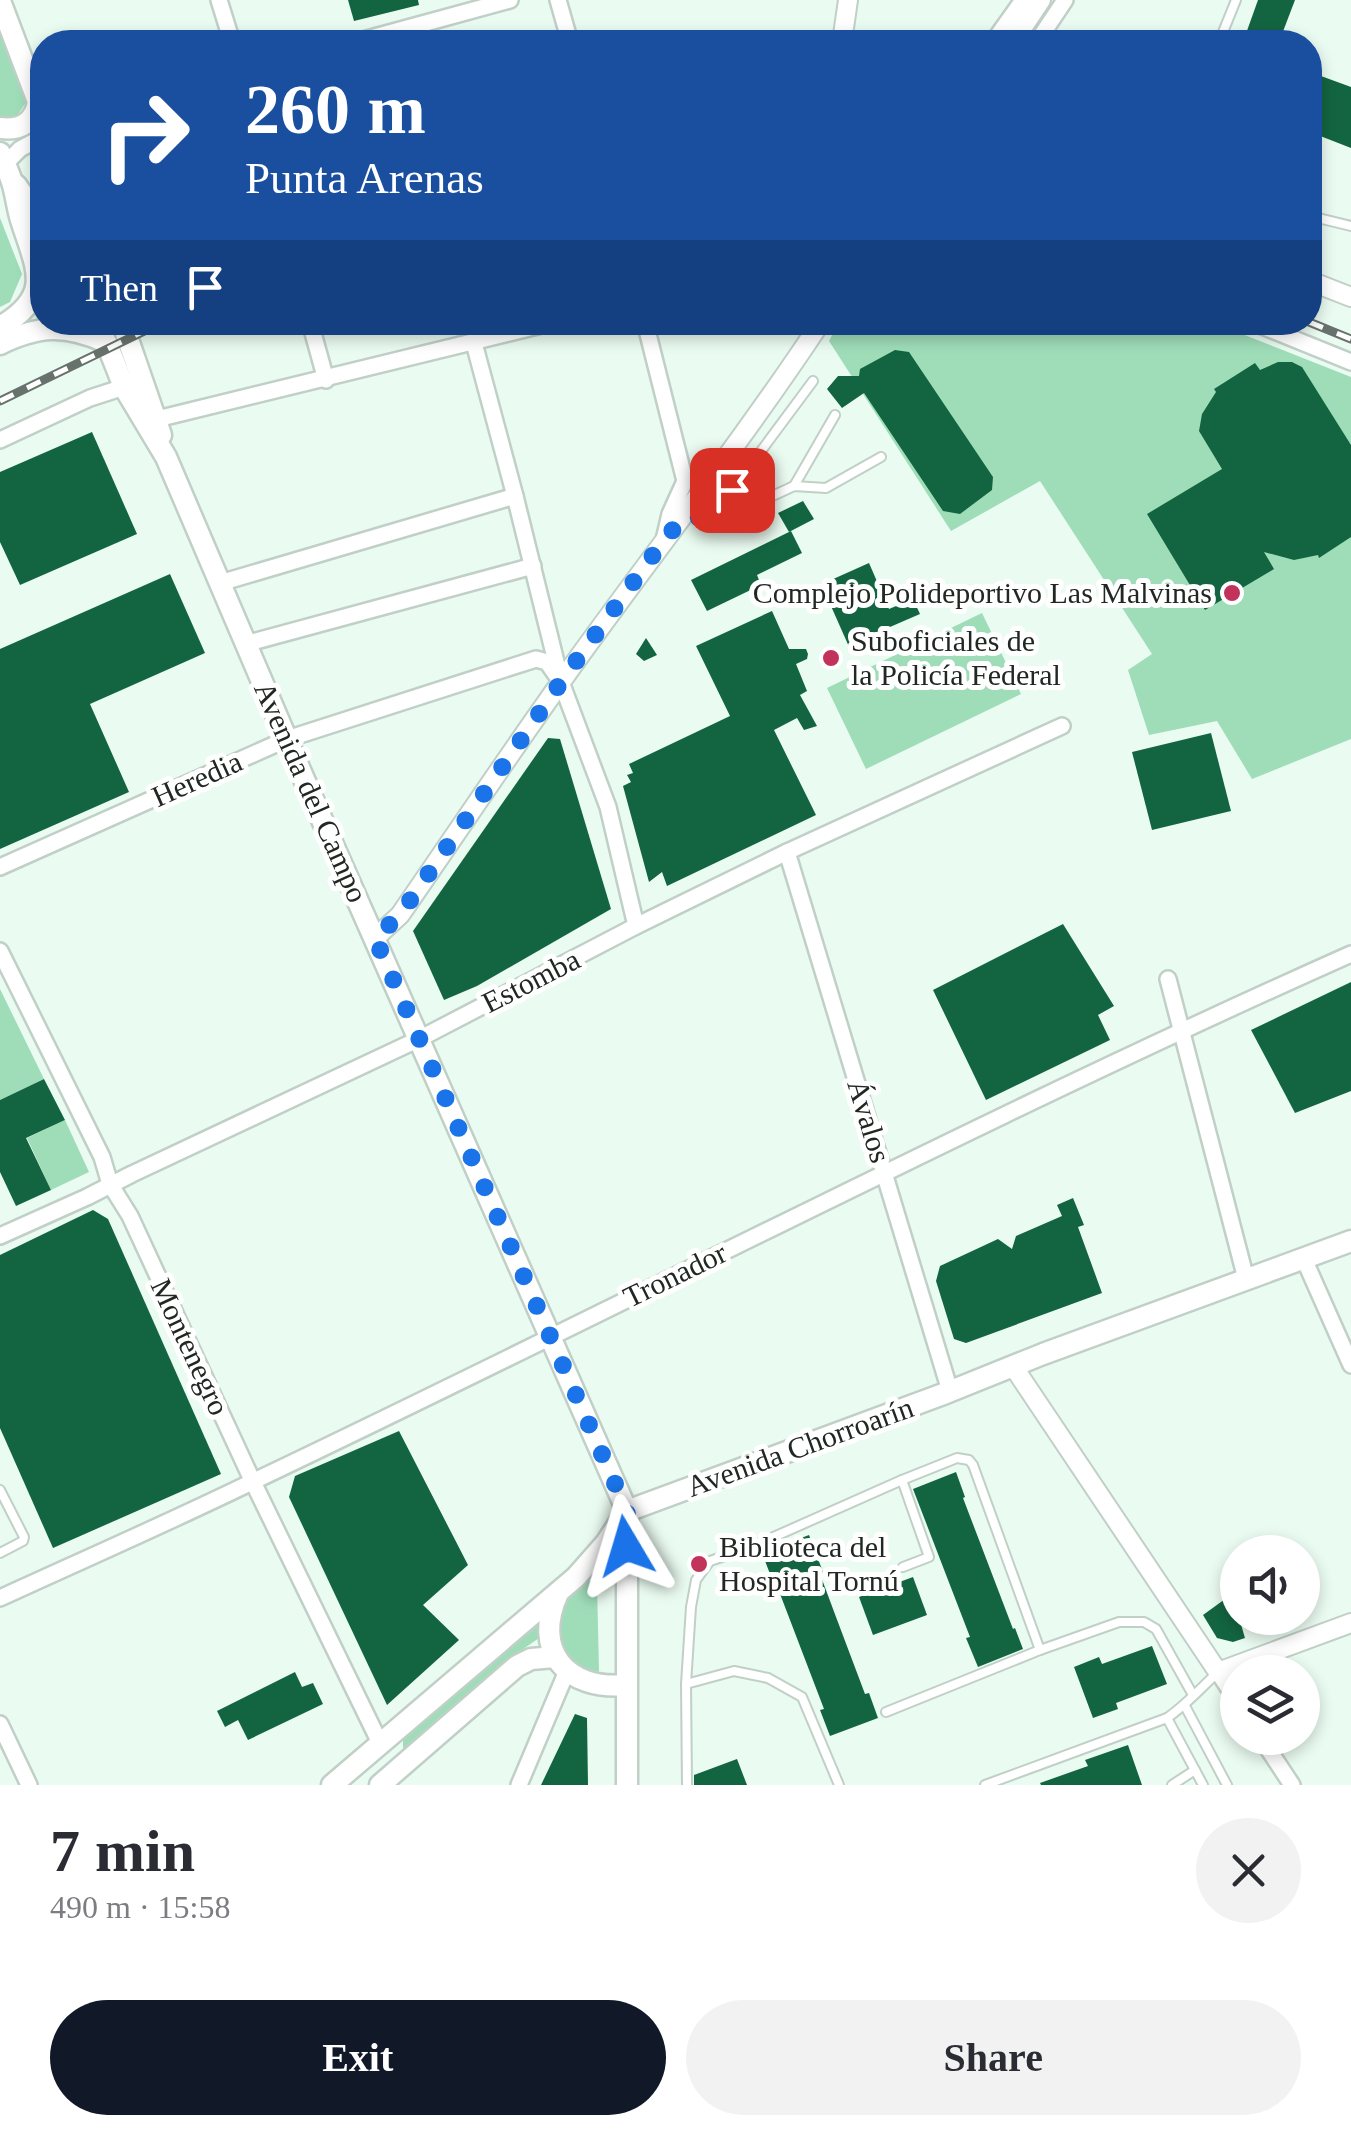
<!DOCTYPE html>
<html lang="en">
<head>
<meta charset="utf-8">
<style>
	body { margin:0; font-family:"Times New Roman",serif; background:#f2f2f3; color:#2b2b33; height:100vh; display:flex; flex-direction:column; font-size:38px; white-space:nowrap }
	* { box-sizing:border-box; margin:0 }
	p { font-size:32px; color:#7c7c81 }
	.icon { flex:none; width:55px; height:55px; fill:none; stroke:currentColor; stroke-width:2; stroke-linecap:round; stroke-linejoin:round }
	.map { position:relative; height:1785px; overflow:hidden }
	.panel { display:flex; flex-direction:column; background:#fff; flex:1 }
	.panel>* { flex:none }
	.top-card { position:absolute; left:30px; top:30px; width:1292px; height:305px; border-radius:40px; box-shadow:0 5px 15px #0003; background:#1a4fa0; color:#fff; overflow:hidden }
	.buttons { position:absolute; left:1220px; top:1535px; display:grid; gap:20px }
	.buttons a { display:grid; place-items:center; width:100px; height:100px; border-radius:50%; background:#fff; box-shadow:0 5px 15px #0003; font-size:50px }
	.pin { position:absolute; display:grid; place-items:center; width:85px; height:85px; color:#fff; margin:-42px; border-radius:20px; box-shadow:0 5px 15px #0006 }
	.me { position:absolute; width:110px; margin:-55px; rotate:353deg; stroke-linejoin:round; filter:drop-shadow(0 0 8px #0008) }
	.turn { display:flex; align-items:center; gap:35px; height:210px; padding:0 50px; font-size:45px }
	.turn .icon { width:130px; height:130px; stroke-width:2.5 }
	.turn b { display:block; font-size:70px; line-height:85px }
	.then { display:flex; align-items:center; height:95px; padding:0 50px; background:#0003; gap:20px; font-size:38px }
	.round { display:grid; place-items:center; flex:none; width:105px; height:105px; border-radius:52px; background:#f2f2f3 }
	.headline { display:flex; align-items:center; justify-content:space-between; height:170px; padding:0 50px }
	h1 { font-size:60px; font-weight:700; line-height:75px }
	.action { display:flex; gap:20px; margin-top:auto; padding:20px 50px }
	.action a { flex:1; height:115px; border-radius:60px; background:#111827; color:#fff; font-size:40px; font-weight:700; line-height:115px; text-align:center }
	.action a+a { background:#f2f2f3; color:#2b2b33 }
	.map>svg:first-child { display:block }
	.green { fill:#9fddb9 }
	.building { fill:#136541 }
	.lines { fill:none; stroke-linecap:round; stroke-linejoin:round }
	.service-casing { stroke:#c0d0c7; stroke-width:12 }
	.minor-casing { stroke:#c0d0c7; stroke-width:20 }
	.tertiary-casing { stroke:#c0d0c7; stroke-width:22 }
	.secondary-casing { stroke:#c0d0c7; stroke-width:25 }
	.service { stroke:#fff; stroke-width:8 }
	.minor { stroke:#fff; stroke-width:15 }
	.tertiary { stroke:#fff; stroke-width:18 }
	.secondary { stroke:#fff; stroke-width:20 }
	.rail-casing { stroke:#68726c; stroke-width:9 }
	.rail { stroke:#fff; stroke-width:5; stroke-dasharray:15; stroke-linecap:butt }
	.route { stroke:#1a73e8; stroke-width:18; stroke-dasharray:0 32.4 }
	.poi-dot { fill:#c2335b; stroke:#fff; stroke-width:4 }
	.labels { text-anchor:middle; stroke-width:10; stroke-linejoin:round; paint-order:stroke }
	.poi-label { font-size:30px; fill:#212723; stroke:#fff; text-anchor:start }
	.street-label { font-size:30px; fill:#212723; stroke:#fff }
</style>
</head>
<body>
<div class="map">
<svg width="1351" height="1785" viewBox="0 0 1351 1785">
	<rect width="100%" height="100%" fill="#eafbf1"/>
	<g class="green">
		<polygon points="0,29 27,101 17,116 0,116"/>
		<polygon points="0,218 22,274 10,302 0,307"/>
		<polygon points="839,322 1214,323 1351,377 1351,739 1252,779 1217,721 1149,735 1128,670 1152,654 1040,481 951,531 829,341"/>
		<polygon points="982,613 1021,694 866,769 827,688"/>
		<polygon points="0,989 44,1079 0,1100"/>
		<polygon points="65,1120 89,1172 51,1190 27,1138"/>
		<path d="M593 1579 597 1583 599 1671 594 1675C584 1672 572 1667 566 1659 553 1643 553 1612 565 1597 572 1589 584 1583 593 1579Z"/>
		<polygon points="540,1621 539,1638 519,1652 412,1750 403,1749 403,1740"/>
	</g>
	<g class="building">
		<polygon points="348,0 418,0 419,5 354,21"/>
		<polygon points="1258,0 1295,0 1279,42 1243,42"/>
		<polygon points="1310,72 1351,87 1351,148 1310,132"/>
		<polygon points="895,350 909,352 993,477 992,490 960,514 943,511 864,393 842,408 827,389 838,376 859,376 860,369"/>
		<polygon points="1278,362 1292,362 1302,367 1351,445 1351,537 1319,558 1318,555 1294,560 1264,552 1274,569 1205,610 1147,514 1222,469 1199,431 1202,414 1216,392 1214,389 1255,363 1260,370"/>
		<polygon points="92,432 137,534 20,585 0,542 0,472"/>
		<polygon points="803,501 814,519 789,532 778,513"/>
		<polygon points="791,531 802,553 757,575 761,585 707,611 691,580"/>
		<polygon points="869,563 889,609 913,599 920,614 883,630 885,634 850,649 823,588 832,584 831,580"/>
		<polygon points="170,574 205,653 90,704 129,792 0,849 0,649"/>
		<polygon points="772,611 789,649 806,649 808,654 807,659 796,664 807,691 800,695 817,726 804,730 797,718 774,730 816,815 667,886 662,872 649,882 623,786 631,782 627,775 633,773 629,764 730,716 696,646"/>
		<polygon points="646,638 657,655 644,661 636,654"/>
		<polygon points="1211,733 1231,811 1152,830 1132,752"/>
		<polygon points="548,738 560,739 611,909 477,986 444,1000 413,931"/>
		<polygon points="1063,924 1114,1006 1098,1015 1110,1040 986,1100 933,990"/>
		<polygon points="1351,982 1351,1091 1295,1113 1251,1030"/>
		<polygon points="44,1079 65,1120 26,1138 51,1190 16,1206 0,1172 0,1100"/>
		<polygon points="1073,1198 1084,1225 1078,1227 1102,1293 966,1343 954,1339 936,1281 940,1266 998,1239 1012,1249 1016,1236 1062,1216 1057,1205"/>
		<polygon points="93,1210 108,1219 221,1474 53,1548 0,1428 0,1255"/>
		<polygon points="399,1431 468,1565 423,1605 459,1640 387,1705 289,1497 295,1476"/>
		<polygon points="956,1472 965,1497 963,1498 1013,1629 1015,1628 1023,1649 978,1667 966,1638 970,1637 913,1489"/>
		<polygon points="809,1535 823,1572 820,1574 836,1617 865,1694 869,1693 878,1718 830,1736 820,1710 824,1709 777,1586 775,1587 762,1553"/>
		<polygon points="913,1577 927,1615 873,1635 859,1597"/>
		<polygon points="1232,1594 1245,1638 1233,1642 1217,1638 1203,1615"/>
		<polygon points="1152,1646 1167,1684 1116,1703 1118,1709 1093,1718 1074,1667 1099,1657 1102,1664"/>
		<polygon points="295,1672 302,1687 313,1683 323,1704 248,1740 238,1720 225,1727 217,1711"/>
		<polygon points="575,1714 587,1718 588,1785 541,1785"/>
		<polygon points="1128,1745 1142,1785 1041,1785 1040,1783 1088,1766 1085,1760"/>
		<polygon points="737,1759 747,1785 694,1785 694,1775"/>
	</g>
	<g class="lines">
		<defs>
			<g id="service">
				<polyline points="1219,42 1236,0"/>
				<polyline points="1310,216 1351,226"/>
				<polyline points="794,486 835,415"/>
				<polyline points="686,517 712,517 813,381"/>
				<polyline points="714,517 768,498 794,486 826,488 881,457"/>
				<polyline points="0,1490 24,1537 23,1541 0,1553"/>
				<polyline points="903,1567 929,1557 902,1480 957,1458 969,1460 973,1465 1040,1650"/>
				<polyline points="686,1684 691,1607 696,1580 710,1561 751,1547 902,1480"/>
				<polyline points="1185,1706 1227,1785"/>
				<polyline points="886,1712 1040,1650 1119,1622 1144,1622 1156,1629 1193,1695"/>
				<polyline points="1167,1718 1203,1785"/>
				<polyline points="687,1785 686,1684 734,1671 768,1678 802,1697 839,1785"/>
				<path d="M985 1785 1167 1718C1186 1705 1201 1688 1218 1672"/>
				<polyline points="1172,1785 1195,1770"/>
			</g>
			<g id="minor">
				<polyline points="219,0 232,42"/>
				<polyline points="558,0 570,42"/>
				<polyline points="356,42 510,0"/>
				<polyline points="993,42 1023,0"/>
				<polyline points="1037,42 1065,0"/>
				<polyline points="5,164 20,149 42,137"/>
				<polyline points="310,322 326,380"/>
				<polyline points="645,322 685,481 670,514 664,540"/>
				<polyline points="1252,322 1351,362"/>
				<polyline points="474,343 515,496 561,682 608,807 636,926"/>
				<polyline points="157,419 554,322"/>
				<polyline points="0,440 90,398 124,387"/>
				<polyline points="220,583 515,496"/>
				<polyline points="245,644 533,566"/>
				<polyline points="787,852 950,1391"/>
				<polyline points="0,867 287,739 536,659 547,662 561,682"/>
				<polyline points="0,951 102,1157 110,1184 130,1216 253,1482 380,1743"/>
				<polyline points="1168,979 1246,1279"/>
				<polyline points="0,1236 87,1197 132,1174 419,1039 636,926 787,852 1062,726"/>
				<polyline points="1304,1259 1351,1365"/>
				<path d="M0 1598C85 1559 170 1522 254 1481 620 1307 980 1119 1351 954"/>
				<polyline points="1218,1672 1238,1702"/>
				<polyline points="0,1724 29,1785"/>
				<polyline points="1261,1738 1292,1785"/>
				<polyline points="519,1785 567,1671"/>
			</g>
			<g id="tertiary">
				<polyline points="842,42 848,0"/>
				<polyline points="1013,42 1041,0"/>
				<polyline points="1310,281 1351,297"/>
				<path d="M375 938 400 915C454 837 506 759 561 682 647 561 739 446 821 322"/>
				<polyline points="1013,1366 1218,1672 1351,1623"/>
			</g>
			<g id="secondary">
				<polyline points="0,1 42,112"/>
				<path d="M0 128C20 131 35 122 38 102"/>
				<path d="M0 153C4 162 9 172 12 182 16 194 17 207 21 220 36 268 55 295 0 327"/>
				<polyline points="16,185 42,222"/>
				<polyline points="96,322 109,349 124,387 166,457 296,761 627,1511 627,1785"/>
				<polyline points="122,322 161,435"/>
				<path d="M0 344C39 325 65 324 106 342"/>
				<path d="M558 1593C532 1650 566 1691 626 1685"/>
				<polyline points="332,1785 576,1577 606,1543 627,1511 946,1393 1043,1354 1351,1241"/>
				<polyline points="380,1785 517,1666 531,1659 555,1657"/>
			</g>
		</defs>
		<use href="#service" class="service-casing"/>
		<use href="#minor" class="minor-casing"/>
		<use href="#tertiary" class="tertiary-casing"/>
		<use href="#secondary" class="secondary-casing"/>
		<use href="#service" class="service"/>
		<use href="#minor" class="minor"/>
		<use href="#tertiary" class="tertiary"/>
		<use href="#secondary" class="secondary"/>
		<defs>
			<g id="rail">
				<polyline points="1309,322 1351,339"/>
				<polyline points="0,401 163,322"/>
			</g>
		</defs>
		<use href="#rail" class="rail-casing"/>
		<use href="#rail" class="rail"/>
	</g>
	<g class="lines">
		<polyline class="route" points="626,1546 627,1511 375,938 400,915 561,682 664,540 684,517 712,518 732,490"/>
	</g>
	<g class="poi-dot">
		<circle cx="1232" cy="593" r="10"/>
		<circle cx="831" cy="658" r="10"/>
		<circle cx="699" cy="1564" r="10"/>
	</g>
	<g class="labels">
		<g class="poi-label">
			<text x="1212" y="603" text-anchor="end">Complejo Polideportivo Las Malvinas</text>
			<text x="851" y="651">Suboficiales de<tspan x="851" dy="34">la Policía Federal</tspan></text>
			<text x="719" y="1557">Biblioteca del<tspan x="719" dy="34">Hospital Tornú</tspan></text>
		</g>
		<g class="street-label">
			<text transform="translate(197 779) rotate(-24)" y="10">Heredia</text>
			<text transform="translate(311 792) rotate(66)" y="10">Avenida del Campo</text>
			<text transform="translate(531 981) rotate(-27)" y="10">Estomba</text>
			<text transform="translate(869 1121) rotate(73)" y="10">Ávalos</text>
			<text transform="translate(675 1275) rotate(-26)" y="10">Tronador</text>
			<text transform="translate(190 1347) rotate(65)" y="10">Montenegro</text>
			<text transform="translate(800 1447) rotate(-20)" y="10">Avenida Chorroarín</text>
		</g>
	</g>
</svg>
<div class="buttons">
<a><svg class="icon" aria-label="sound" viewBox="0 0 24 24"><path d="M4 9h4l5-4v14l-5-4H4zM17 9q2 3 0 6"/></svg></a>
<a><svg class="icon" aria-label="layers" viewBox="0 0 24 24"><path d="M12 4l9 5-9 5-9-5zM3 14l9 5 9-5"/></svg></a>
</div>
<div class="pin" style="left:732px;top:490px;background:#d93025"><svg class="icon" aria-label="arrive" viewBox="0 0 24 24"><path d="M6 21V4h12l-3 4 3 4H6"/></svg></div>
<svg class="me" style="left:626px;top:1546px" viewBox="-20 -20 40 40"><path d="M0-17L14 15 0 8-14 15z" fill="#1a73e8" stroke="#fff" stroke-width="4"/></svg>
<div class="top-card">
<div class="turn"><svg class="icon" aria-label="right" viewBox="0 0 24 24"><path d="M7 20v-9h11M14 6l5 5-5 5"/></svg><div><b>260 m</b>Punta Arenas</div></div>
<div class="then">Then<svg class="icon" aria-label="arrive" viewBox="0 0 24 24"><path d="M6 21V4h12l-3 4 3 4H6"/></svg></div>
</div>
</div>
<section class="panel">
<div class="headline"><div><h1>7 min</h1><p>490 m · 15:58</p></div><a class="round"><svg class="icon" aria-label="close" viewBox="0 0 24 24"><path d="M6 6l12 12M18 6L6 18"/></svg></a></div>
<div class="action"><a>Exit</a><a>Share</a></div>
</section>
</body>
</html>
